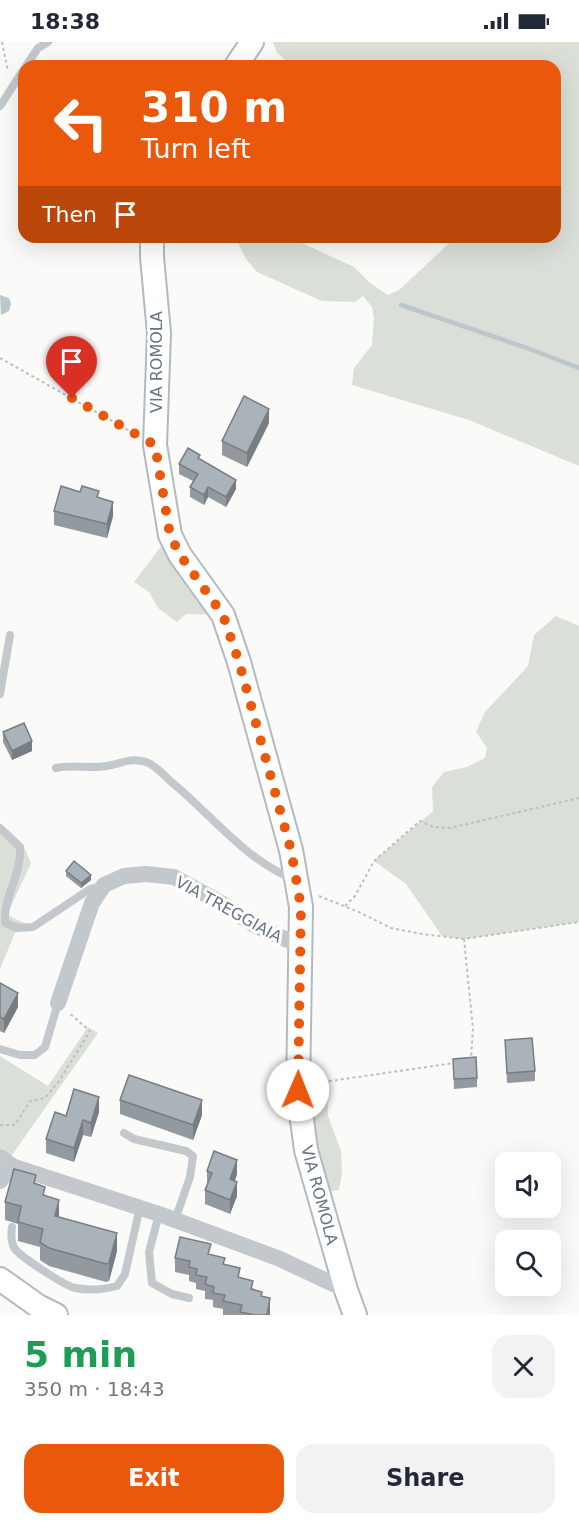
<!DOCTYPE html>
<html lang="en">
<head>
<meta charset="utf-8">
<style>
	body { margin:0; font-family:"DejaVu Sans",sans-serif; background:#f2f2f3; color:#1f2937; height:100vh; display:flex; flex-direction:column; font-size:22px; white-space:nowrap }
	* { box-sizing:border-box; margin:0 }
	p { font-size:20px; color:#747a83 }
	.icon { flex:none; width:33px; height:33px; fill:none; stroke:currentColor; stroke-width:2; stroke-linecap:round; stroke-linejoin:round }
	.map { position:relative; height:1273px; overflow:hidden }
	.drawer { display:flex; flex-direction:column; background:#fff; flex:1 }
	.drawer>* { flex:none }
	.guide { position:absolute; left:18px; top:18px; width:543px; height:183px; border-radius:18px; box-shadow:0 6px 24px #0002; background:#ea580c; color:#fff; overflow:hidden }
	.controls { position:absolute; left:495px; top:1110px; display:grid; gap:12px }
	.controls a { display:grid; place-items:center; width:66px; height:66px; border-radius:12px; background:#fff; box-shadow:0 6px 24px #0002; font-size:30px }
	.pin { position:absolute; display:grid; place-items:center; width:51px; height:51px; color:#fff; margin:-62px -26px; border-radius:50% 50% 50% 0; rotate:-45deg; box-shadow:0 0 6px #0007 }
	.pin .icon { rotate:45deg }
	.me { position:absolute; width:66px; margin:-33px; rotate:1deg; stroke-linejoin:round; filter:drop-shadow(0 0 4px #0008) }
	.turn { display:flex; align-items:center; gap:21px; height:126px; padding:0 24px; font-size:27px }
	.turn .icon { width:78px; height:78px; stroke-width:2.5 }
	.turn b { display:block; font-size:42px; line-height:51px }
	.then { display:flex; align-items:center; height:57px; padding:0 24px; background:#0003; gap:12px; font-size:22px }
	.round { display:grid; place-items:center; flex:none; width:63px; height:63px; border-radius:18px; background:#f2f2f3 }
	.overview { display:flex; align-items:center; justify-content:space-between; height:102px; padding:0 24px }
	h1 { font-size:36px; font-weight:600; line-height:45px; color:#1e9e55 }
	.button { display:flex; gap:12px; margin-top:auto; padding:12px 24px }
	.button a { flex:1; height:69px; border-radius:18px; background:#ea580c; color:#fff; font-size:24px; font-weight:600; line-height:69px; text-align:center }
	.button a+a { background:#f2f2f3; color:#1f2937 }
	.status { display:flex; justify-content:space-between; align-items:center; height:42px; padding:0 30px; background:#fff; direction:ltr }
	.status svg { height:16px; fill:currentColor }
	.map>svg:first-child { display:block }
</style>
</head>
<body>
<div class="status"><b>18:38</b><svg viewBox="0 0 49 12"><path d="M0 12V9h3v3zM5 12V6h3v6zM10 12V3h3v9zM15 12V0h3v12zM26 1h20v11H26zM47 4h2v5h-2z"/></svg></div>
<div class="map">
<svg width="579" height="1273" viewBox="0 0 579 1273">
	<rect width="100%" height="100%" fill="#fafaf8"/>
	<g fill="#dadfd7">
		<path d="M273,0h306v424l-110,-46 -117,-35 2,-17 18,-23 2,-27 -2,-11 -9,-11 -8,6 -33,-1 -65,-29 -11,-13 -9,-18 -4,-4h56l65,30 16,16 18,12 11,-5 57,-53h99v-171h-263l-15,-13z"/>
		<path d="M170,493l53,80 -37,-1 -9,8 -19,-14 -9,-16 -15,-10z"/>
		<path d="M556,574l23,10v296l-115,17 -22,-3 -36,-52 -32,-23 59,-50 -1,-24 12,-15 23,-5 18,-9 2,-10 -11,-16 9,-20 43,-46 6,-31z"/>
		<path d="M0,783l25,24 6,14 -24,52 26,12 -16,1 -17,41z"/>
		<path d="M88,985l10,6 -91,129 -7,-5v-101l48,30z"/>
		<path d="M327,1039l1,35 13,35 1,22 -3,17 -21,4 -20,-109z"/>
	</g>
	<path fill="#bbc7cb" d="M0,253l9,3 2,6 -2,7 -8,4z"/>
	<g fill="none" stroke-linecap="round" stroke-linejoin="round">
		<path stroke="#bbc7cb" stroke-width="4.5" d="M401,263l126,43 52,20"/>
		<g stroke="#b3babf" stroke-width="26">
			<g id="secondary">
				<path d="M236,24l16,-24"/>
				<path d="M152,195v20l7,76 -4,112 15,90 10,20 43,60 16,47 52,188 10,57 -3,183 8,60 40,140 9,25"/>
				<path d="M0,1237l38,27 18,9"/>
			</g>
		</g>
		<g stroke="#bbbfc2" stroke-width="2" stroke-dasharray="3 3" stroke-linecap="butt">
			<path d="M2,0l6,29"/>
			<path d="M0,316l137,77"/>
			<path d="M319,854l40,16 32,16 31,6 42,5 115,-17"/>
			<path d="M345,864l10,-10 19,-35 46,-40 13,6 17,1 129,-30"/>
			<path d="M464,897l9,90 -2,29"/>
			<path d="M317,1041l137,-20"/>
			<path d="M0,1083h15l15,-24 15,-3 14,-17 31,-50 -21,-18"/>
		</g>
		<g stroke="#c3c8cc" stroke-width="8">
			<path d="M26,24l12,-18 10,-6"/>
			<path d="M0,64l24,-37"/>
			<path d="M0,652l10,-59"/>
			<path d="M56,726c17,-4 33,1 50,-2 15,-2 24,-9 40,-4 10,3 20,16 29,23 38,32 71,75 118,94"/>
			<path d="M0,786l20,19c2,28 -17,49 -15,76l12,5 16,-1 57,-38 11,-3"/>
			<path d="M0,1007l20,6h15l10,-8 13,-44"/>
			<path d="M124,1091l10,6 52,12 7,5 -3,21 -15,43"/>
			<path d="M159,1172l-10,38 3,31 20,11 17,4"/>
			<path d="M12,1185c-1,7 -1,16 3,22 6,8 50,37 60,39 15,3 27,2 42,-2l8,-12 15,-67"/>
		</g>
		<g stroke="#c3c8cc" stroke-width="16">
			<path d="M58,961l34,-100 12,-18 20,-9 22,-2 28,3 47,26 35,23 45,20"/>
			<path d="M0,1115l12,9 147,48 121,45 66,31"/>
			<path d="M0,1139l12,-15"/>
		</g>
		<use href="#secondary" stroke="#fff" stroke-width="22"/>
	</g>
	<g fill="#929a9f">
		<path d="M269,381l-22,44 -25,-12v-14z"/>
		<path d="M200,417l36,30 -10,18 -18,-10 -4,8 -14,-8v-10l3,-6 -14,-7v-10z"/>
		<path d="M99,456l14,18 -6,22 -53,-13v-14z"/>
		<path d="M3,690l29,19 -20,9 -9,-18z"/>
		<path d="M66,829l25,9 -10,8 -15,-12z"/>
		<path d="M0,941l18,24 -14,26 -4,-2z"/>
		<path d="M505,998l30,31v10l-28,2z"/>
		<path d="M453,1017l24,19v9l-23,2z"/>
		<path d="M120,1058l82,15 -9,25 -73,-26z"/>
		<path d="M99,1070l-8,25 -8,-2 -9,27 -28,-9v-14l20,-23z"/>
		<path d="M207,1129l30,3 -2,7 2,15 -7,18 -25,-10v-14l2,-5z"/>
		<path d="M36,1142l23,33 58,34 -8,30 -3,1 -57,-16 -9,-6v-13l-22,-6v-17l-13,-4v-18z"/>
		<path d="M211,1212l14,11 37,31 8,16v3h-47v-6l-10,-2v-7l-8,-1v-8l-9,-2v-6l-7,-2v-6l-14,-3v-14z"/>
	</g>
	<g fill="#777d82">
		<path d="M269,367v14l-22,44v-14z"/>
		<path d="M236,438v9l-10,18v-10z"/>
		<path d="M208,445v10l-4,8v-10z"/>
		<path d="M113,460v14l-6,22v-14z"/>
		<path d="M32,699v10l-20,9v-9z"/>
		<path d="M91,833v5l-10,8v-5z"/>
		<path d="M18,951v14l-14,26v-14z"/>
		<path d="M99,1055v15l-8,25v-14z"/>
		<path d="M202,1058v15l-9,25v-15z"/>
		<path d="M83,1078v15l-9,27v-14z"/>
		<path d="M237,1118v14l-7,19v-14z"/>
		<path d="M237,1140v14l-7,18v-14z"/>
		<path d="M59,1158v18l-4,-2z"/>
		<path d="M117,1191v18l-8,30v-18z"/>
		<path d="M270,1256v17h-3z"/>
	</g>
	<g fill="#aab3b9" stroke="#777d82" stroke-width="1.5">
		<path d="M244,354l25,13 -22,44 -25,-12z"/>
		<path d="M188,406l12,7 -2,3 38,22 -10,17 -18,-10 -4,8 -14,-8 8,-13 -19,-10z"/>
		<path d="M61,444l19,6 2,-6 17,5 -2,6 16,5 -6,22 -53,-13z"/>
		<path d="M24,681l8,18 -20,10 -9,-19z"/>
		<path d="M74,819l17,14 -10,8 -15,-12z"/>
		<path d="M0,941l18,10 -14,26 -4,-2z"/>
		<path d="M532,996l3,33 -28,2 -2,-33z"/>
		<path d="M476,1015l1,21 -23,1 -1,-20z"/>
		<path d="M129,1033l73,25 -9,25 -73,-25z"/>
		<path d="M74,1047l25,8 -8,26 -8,-3 -9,28 -28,-9 9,-27 11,4z"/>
		<path d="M214,1109l23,9 -7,19 7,3 -7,18 -25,-10 7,-17 -5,-2z"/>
		<path d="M14,1127l22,6 -2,8 11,4 -2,8 16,5 -4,16 62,17 -8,30 -3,1 -57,-16 -9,-6 3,-13 -25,-7 3,-16 -16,-4z"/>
		<path d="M180,1195l31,7 -3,10 17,4 -2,6 17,4 -2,9 15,4 -2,8 11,3 -1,4 9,2 -3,17h-12l-15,-3 2,-7 -19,-4 2,-6 -12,-2 1,-6 -9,-3 2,-7 -11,-2 1,-6 -8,-2 1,-6 -15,-3z"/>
	</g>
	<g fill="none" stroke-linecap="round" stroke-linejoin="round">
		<path stroke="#ea580c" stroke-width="10" stroke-dasharray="0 18" d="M72,356l83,47 15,90 10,20 43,60 16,47 52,188 10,57 -3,183"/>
	</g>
	<g text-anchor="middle" stroke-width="6" stroke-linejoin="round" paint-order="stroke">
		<g font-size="16" fill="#657683" stroke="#fff">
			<text transform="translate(156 320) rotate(-90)" y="6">VIA ROMOLA</text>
			<text transform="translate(229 867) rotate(29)" y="6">VIA TREGGIAIA</text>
			<text transform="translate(320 1153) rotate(75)" y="6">VIA ROMOLA</text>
		</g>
	</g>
</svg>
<div class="controls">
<a><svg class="icon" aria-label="sound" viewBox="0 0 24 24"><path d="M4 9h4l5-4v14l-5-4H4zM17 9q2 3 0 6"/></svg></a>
<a><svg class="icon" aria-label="search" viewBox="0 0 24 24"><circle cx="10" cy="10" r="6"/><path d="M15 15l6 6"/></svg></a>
</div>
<div class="pin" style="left:72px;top:356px;background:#d93025"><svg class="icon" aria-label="arrive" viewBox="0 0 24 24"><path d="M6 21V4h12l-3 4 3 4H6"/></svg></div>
<svg class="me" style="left:298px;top:1048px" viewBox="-20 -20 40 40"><circle r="19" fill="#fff"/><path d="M0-13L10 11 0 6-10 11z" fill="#ea580c"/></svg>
<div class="guide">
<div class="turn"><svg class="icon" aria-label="left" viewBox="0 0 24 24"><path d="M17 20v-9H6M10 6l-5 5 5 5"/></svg><div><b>310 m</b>Turn left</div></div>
<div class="then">Then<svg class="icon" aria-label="arrive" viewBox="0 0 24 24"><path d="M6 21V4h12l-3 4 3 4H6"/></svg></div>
</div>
</div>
<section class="drawer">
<div class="overview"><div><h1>5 min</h1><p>350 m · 18:43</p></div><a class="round"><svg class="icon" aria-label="close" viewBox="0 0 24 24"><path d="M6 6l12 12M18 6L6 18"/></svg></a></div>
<div class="button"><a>Exit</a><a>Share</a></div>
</section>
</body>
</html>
